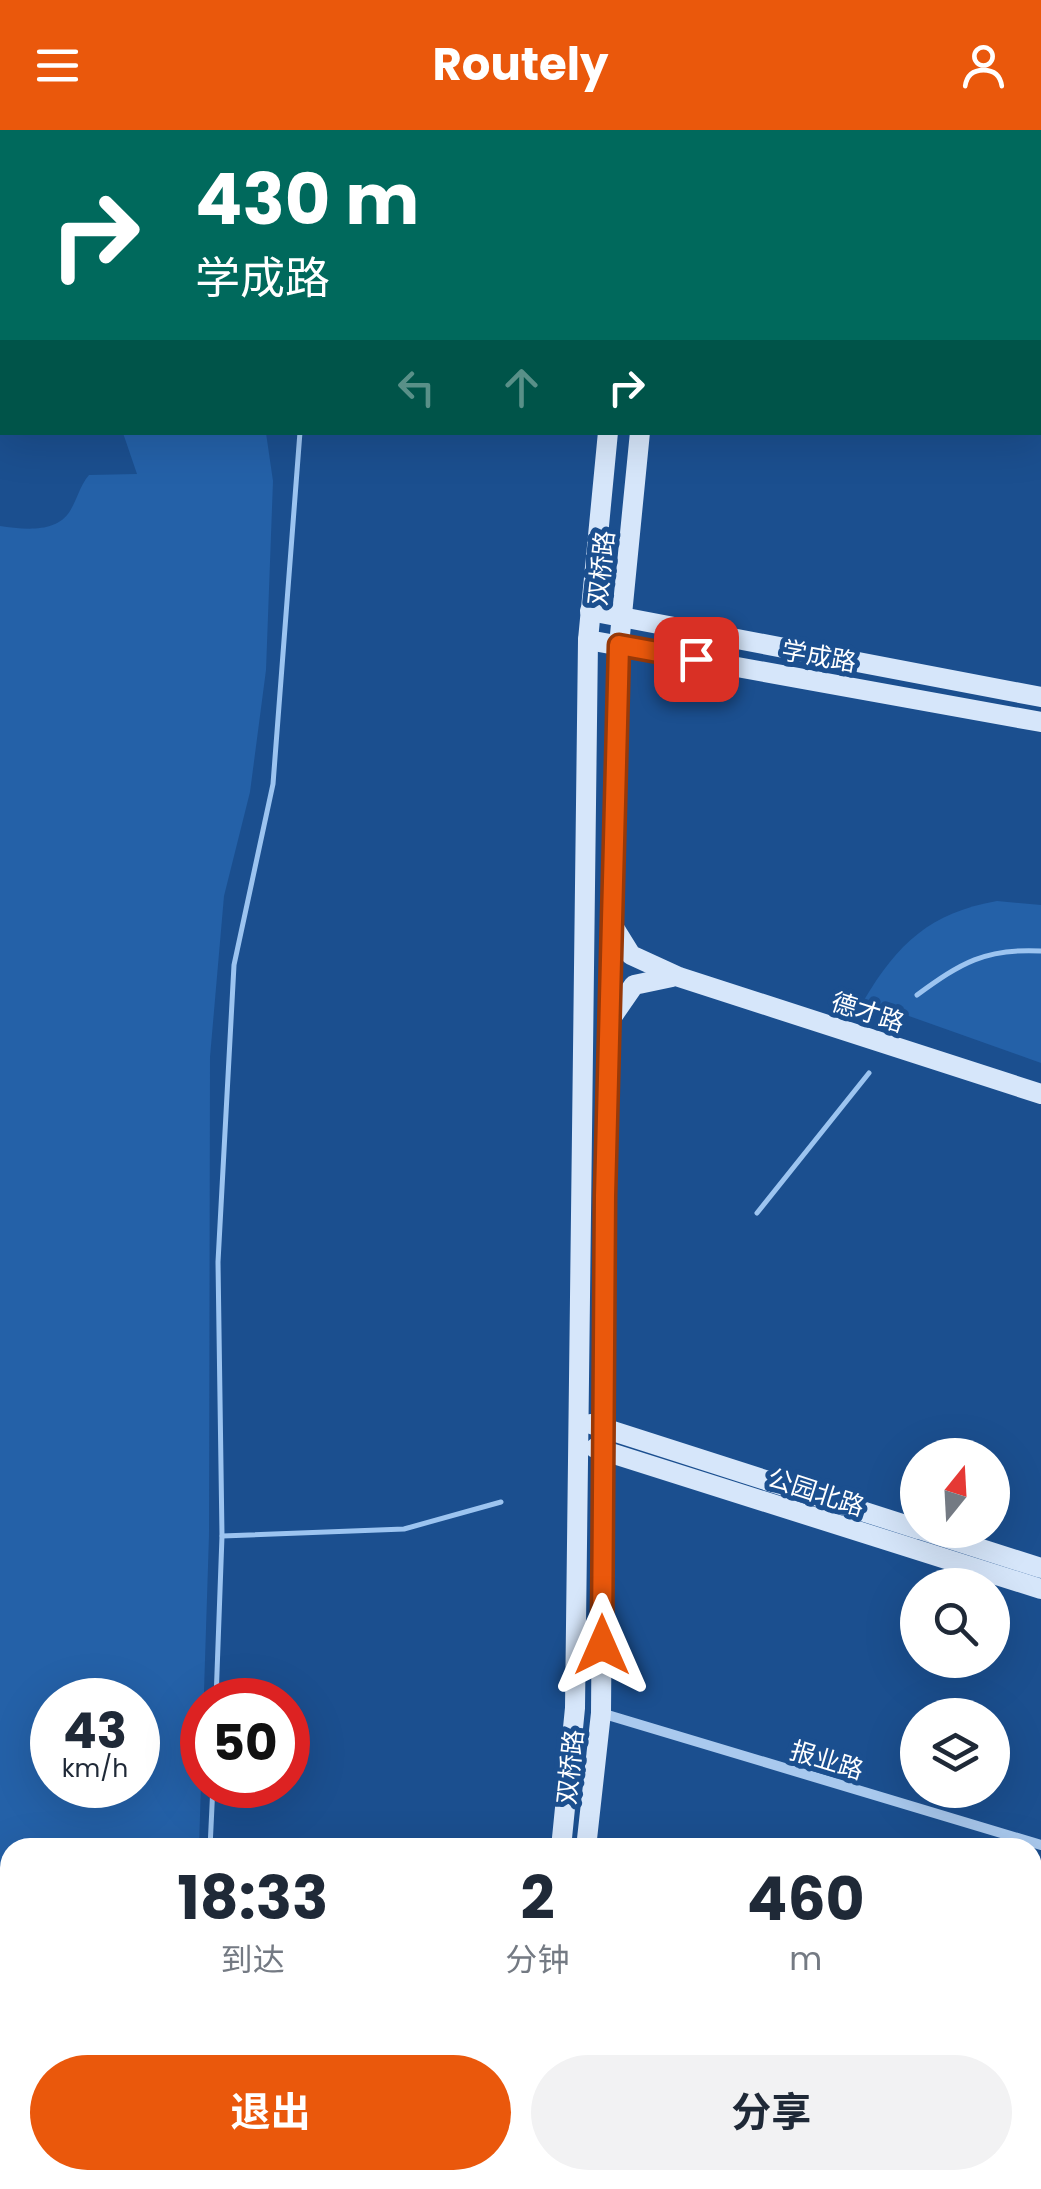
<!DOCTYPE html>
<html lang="zh">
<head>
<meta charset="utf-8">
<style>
	body { margin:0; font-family:Poppins,"Noto Sans SC",sans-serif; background:#f2f2f3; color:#1f2937; height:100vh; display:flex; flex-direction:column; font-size:38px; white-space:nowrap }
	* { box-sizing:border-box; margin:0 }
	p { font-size:32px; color:#747a83 }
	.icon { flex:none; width:55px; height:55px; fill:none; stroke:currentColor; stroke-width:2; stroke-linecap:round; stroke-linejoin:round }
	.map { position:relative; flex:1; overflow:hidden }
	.sheet { position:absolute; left:0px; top:1708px; width:1042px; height:352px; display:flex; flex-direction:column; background:#fff; border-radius:30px 30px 0 0; box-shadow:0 10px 40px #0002 }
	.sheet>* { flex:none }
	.guide { position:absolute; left:0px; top:0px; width:1042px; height:305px; box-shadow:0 10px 40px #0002; background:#00695c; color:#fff; overflow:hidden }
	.needle { width:65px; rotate:18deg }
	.fabs { position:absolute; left:900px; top:1308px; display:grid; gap:20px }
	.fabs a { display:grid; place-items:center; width:110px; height:110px; border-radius:50%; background:#fff; box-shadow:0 10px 40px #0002; font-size:50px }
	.speed { position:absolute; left:30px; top:1548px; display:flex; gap:20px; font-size:50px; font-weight:700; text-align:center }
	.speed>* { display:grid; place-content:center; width:130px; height:130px; border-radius:50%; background:#fff; box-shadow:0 10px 40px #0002; line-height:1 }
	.speed small { font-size:25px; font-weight:400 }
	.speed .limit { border:15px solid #d22; background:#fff; color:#111 }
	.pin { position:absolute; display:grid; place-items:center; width:85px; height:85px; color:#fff; margin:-42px; border-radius:20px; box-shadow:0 5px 15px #0006 }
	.me { position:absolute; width:110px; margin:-55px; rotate:0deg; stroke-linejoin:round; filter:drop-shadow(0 0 8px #0008) }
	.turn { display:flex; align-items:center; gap:35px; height:210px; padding:0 30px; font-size:45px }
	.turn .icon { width:130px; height:130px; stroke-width:2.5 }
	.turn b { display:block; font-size:70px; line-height:85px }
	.lanes { display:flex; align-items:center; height:95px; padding:0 30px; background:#0003; justify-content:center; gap:50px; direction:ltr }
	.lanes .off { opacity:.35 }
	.eta { display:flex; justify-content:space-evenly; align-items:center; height:170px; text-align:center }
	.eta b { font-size:60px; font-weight:700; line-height:70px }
	.action { display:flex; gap:20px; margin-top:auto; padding:20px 30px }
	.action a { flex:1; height:115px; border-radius:60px; background:#ea580c; color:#fff; font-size:40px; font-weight:700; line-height:115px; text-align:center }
	.action a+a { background:#f2f2f3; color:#1f2937 }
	header { display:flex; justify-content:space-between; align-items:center; height:130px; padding:0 30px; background:#ea580c; color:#fff; font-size:45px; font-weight:700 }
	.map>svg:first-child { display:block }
</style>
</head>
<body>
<header><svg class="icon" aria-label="menu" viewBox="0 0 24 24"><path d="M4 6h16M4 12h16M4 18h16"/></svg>Routely<svg class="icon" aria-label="person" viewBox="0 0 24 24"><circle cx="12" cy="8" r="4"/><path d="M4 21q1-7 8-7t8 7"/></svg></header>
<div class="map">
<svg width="1041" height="2059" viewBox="0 0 1041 2059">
	<rect width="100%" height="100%" fill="#1b4f8f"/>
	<g fill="#2461a8" fill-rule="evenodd">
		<path d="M0,0h226l-224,2 -2,293z"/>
		<path d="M123,303h143l7,48 -7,189 -16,122 -26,104 -14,161 -1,478 -10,312 -189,1v332h82l-1,9h-91v-1663c22,3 56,8 70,-15 8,-13 9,-24 19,-36l48,-1zM52,1570h86v85h-86z"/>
		<path d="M997,771l44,4v158l-177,-63c34,-57 66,-87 133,-99z"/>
		<path d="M556,2050h194l39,9h-235z"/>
	</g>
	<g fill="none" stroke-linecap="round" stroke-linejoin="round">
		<g stroke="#9cc4f0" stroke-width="5">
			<path d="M345,2v-2"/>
			<path d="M917,865c44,-32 68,-47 124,-44"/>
			<path d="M757,1083l112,-140"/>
			<path d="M222,1406l182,-7 97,-27"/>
			<path d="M216,1570l6,-164 -4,-274 16,-297 39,-181 27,-352"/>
			<path d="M210,1718l3,-63"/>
			<path d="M167,2059v-9"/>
		</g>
		<path stroke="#a9c9ee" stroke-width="10" d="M601,1583l440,132"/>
		<g stroke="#d6e6fa" stroke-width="20">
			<path d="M667,2v-2"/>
			<path d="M700,2v-2"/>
			<path d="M1040,112l1,1"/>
			<path d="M590,481l451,86"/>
			<path d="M588,510l453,82"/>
			<path d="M613,796l18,29 48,22 362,117"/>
			<path d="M614,884l20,-29 38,-8"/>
			<path d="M591,1294l327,105"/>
			<path d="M595,1318l446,141"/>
			<path d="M922,1400l119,38"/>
			<path d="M561,1718l14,-140 13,-1068 20,-208"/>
			<path d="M586,1718l15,-135 4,-517 14,-551 21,-213"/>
			<path d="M492,2059l2,-9"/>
			<path d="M521,2059l2,-9"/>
		</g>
		<g stroke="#f0f6ff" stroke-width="25">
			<path d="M0,1800l10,2"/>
			<path d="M0,1851l10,2"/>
			<path d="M854,2050l37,9"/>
			<path d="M997,2050l38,9"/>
		</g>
	</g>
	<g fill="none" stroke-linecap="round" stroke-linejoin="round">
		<g stroke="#983908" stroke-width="25">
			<path id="route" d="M602,1515l3,-449 14,-551 77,14"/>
		</g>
		<use href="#route" stroke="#ea580c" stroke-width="18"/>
	</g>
	<g text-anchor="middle" stroke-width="10" stroke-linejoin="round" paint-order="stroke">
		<g font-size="25" fill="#fff" stroke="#1b4f8f">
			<text transform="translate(601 438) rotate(-84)" y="9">双桥路</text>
			<text transform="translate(819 526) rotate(10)" y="9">学成路</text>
			<text transform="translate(868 882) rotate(18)" y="9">德才路</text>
			<text transform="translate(816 1362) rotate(18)" y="9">公园北路</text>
			<text transform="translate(827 1630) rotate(17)" y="9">报业路</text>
			<text transform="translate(570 1637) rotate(-84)" y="9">双桥路</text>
		</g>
	</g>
</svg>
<div class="fabs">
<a><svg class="needle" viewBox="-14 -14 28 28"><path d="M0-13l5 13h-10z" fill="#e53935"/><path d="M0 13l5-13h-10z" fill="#747a83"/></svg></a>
<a><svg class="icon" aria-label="search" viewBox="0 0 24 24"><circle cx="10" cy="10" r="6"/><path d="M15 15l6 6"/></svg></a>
<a><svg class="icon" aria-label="layers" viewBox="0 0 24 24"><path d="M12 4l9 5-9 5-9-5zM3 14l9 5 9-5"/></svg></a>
</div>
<div class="speed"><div>43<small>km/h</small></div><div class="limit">50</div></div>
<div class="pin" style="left:696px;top:529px;background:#d93025"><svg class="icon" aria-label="arrive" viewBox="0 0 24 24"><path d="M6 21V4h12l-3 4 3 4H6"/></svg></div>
<svg class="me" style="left:602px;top:1515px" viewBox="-20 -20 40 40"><path d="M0-17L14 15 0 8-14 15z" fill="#ea580c" stroke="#fff" stroke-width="4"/></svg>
<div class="guide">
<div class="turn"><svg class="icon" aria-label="right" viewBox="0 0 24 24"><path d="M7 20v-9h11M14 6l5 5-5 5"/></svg><div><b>430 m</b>学成路</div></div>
<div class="lanes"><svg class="icon off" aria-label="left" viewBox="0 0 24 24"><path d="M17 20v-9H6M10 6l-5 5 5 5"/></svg><svg class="icon off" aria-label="ahead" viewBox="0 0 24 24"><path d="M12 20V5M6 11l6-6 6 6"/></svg><svg class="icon" aria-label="right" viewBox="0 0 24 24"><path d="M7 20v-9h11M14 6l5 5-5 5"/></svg></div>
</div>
<section class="sheet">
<div class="eta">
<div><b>18:33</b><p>到达</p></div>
<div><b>2</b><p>分钟</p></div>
<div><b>460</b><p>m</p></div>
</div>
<div class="action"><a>退出</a><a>分享</a></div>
</section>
</div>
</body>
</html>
